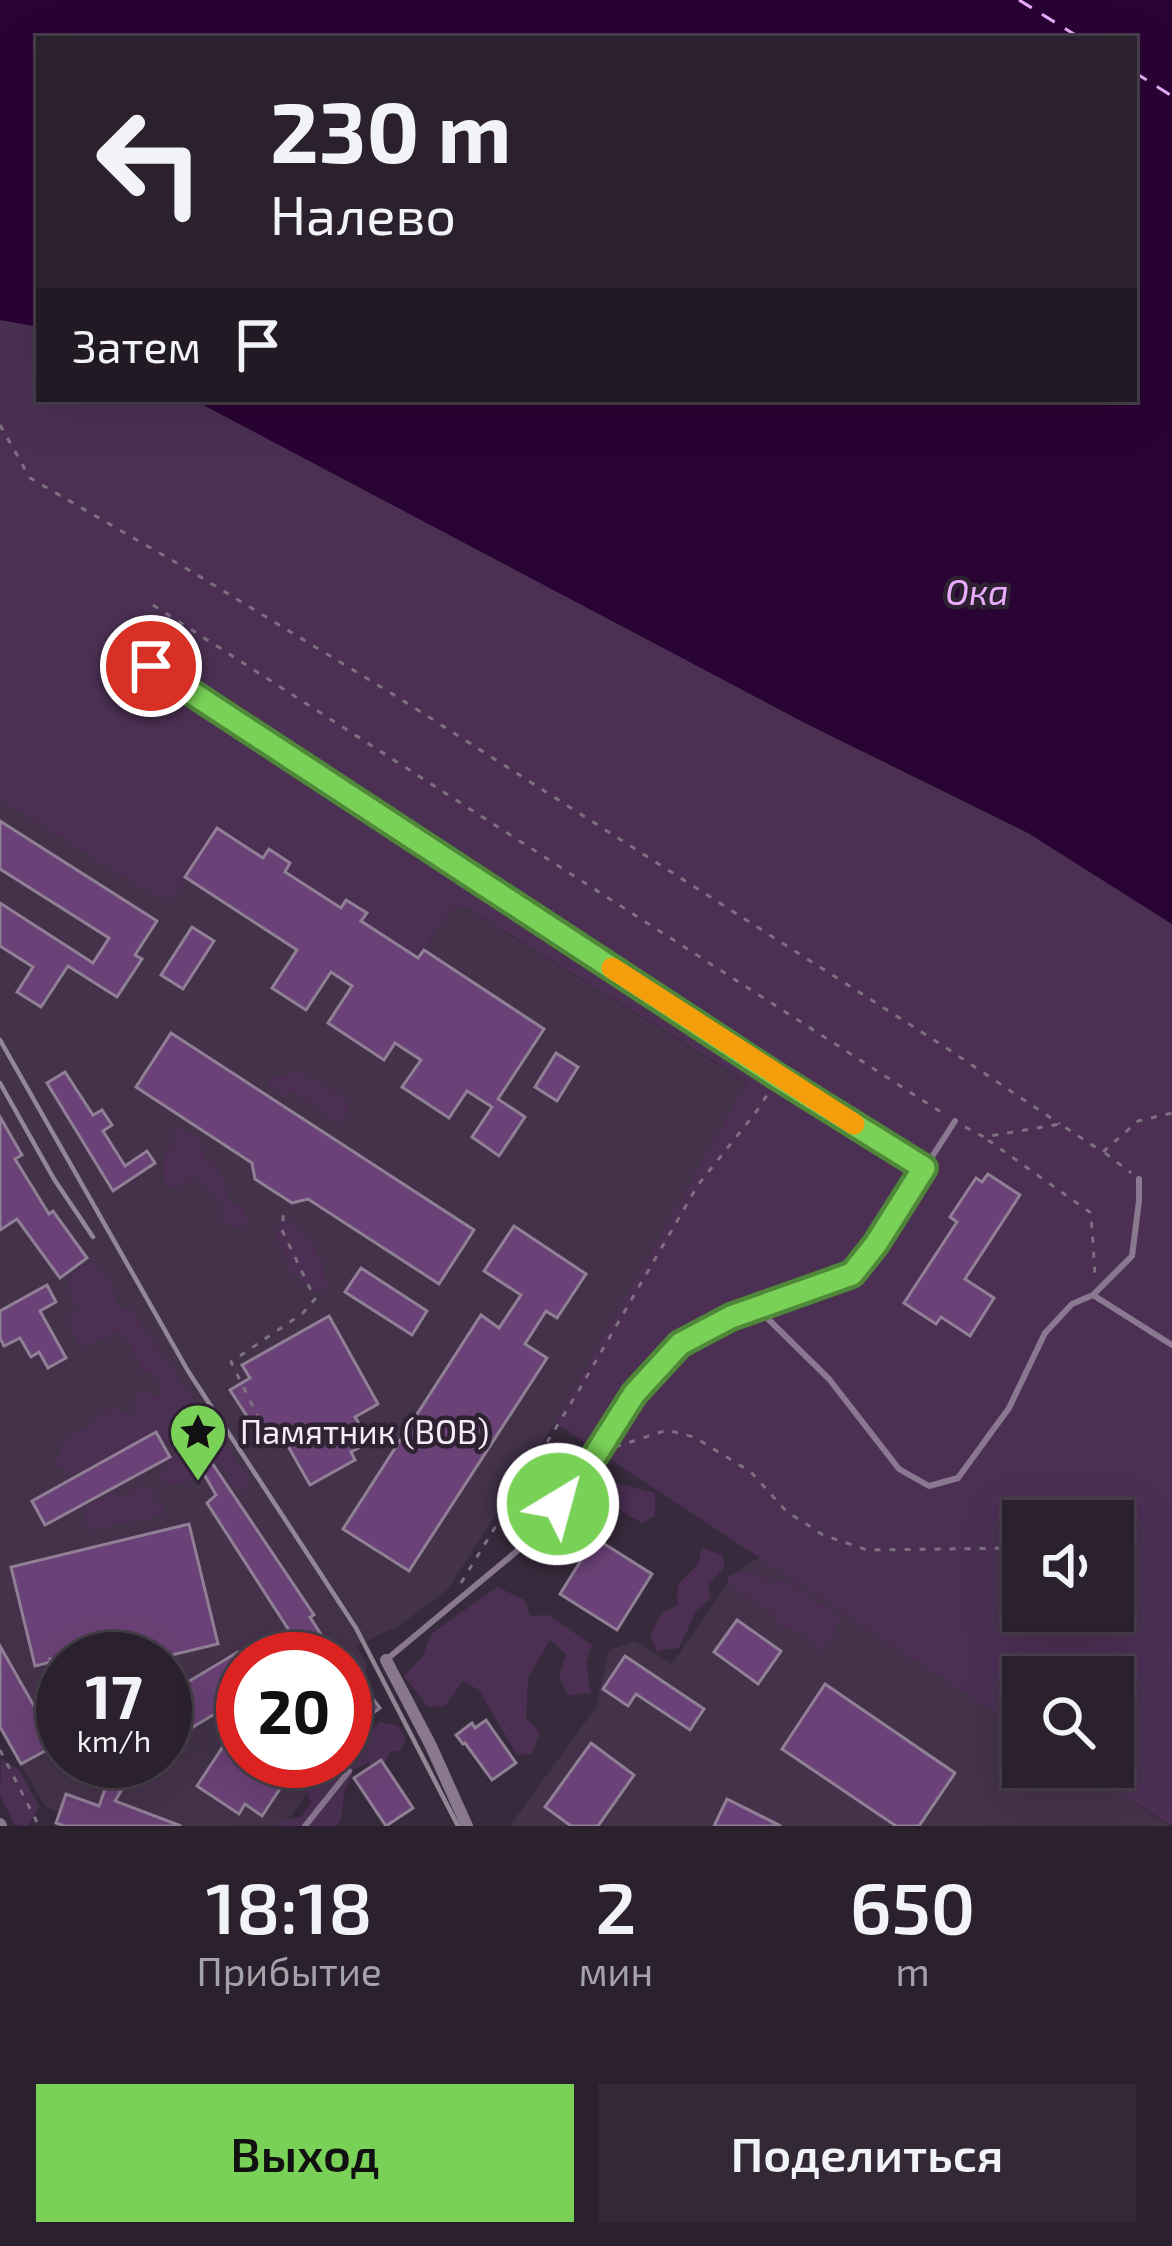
<!DOCTYPE html>
<html lang="ru">
<head>
<meta charset="utf-8">
<style>
	body { margin:0; font-family:"Exo 2",sans-serif; background:#322836; color:#f1f3f6; height:100vh; display:flex; flex-direction:column; font-size:45px; white-space:nowrap }
	* { box-sizing:border-box; margin:0 }
	p { font-size:39px; color:#a5a3aa }
	.icon { flex:none; width:66px; height:66px; fill:none; stroke:currentColor; stroke-width:2; stroke-linecap:round; stroke-linejoin:round }
	.map { position:relative; height:1826px; overflow:hidden }
	.sheet { display:flex; flex-direction:column; background:#2a202e; flex:1 }
	.sheet>* { flex:none }
	.banner { position:absolute; left:36px; top:36px; width:1101px; height:366px; border-radius:0px; box-shadow:0 12px 48px #0002,0 0 0 3px #463e4a; background:#2a202e; color:#f1f3f6; overflow:hidden }
	.controls { position:absolute; left:1002px; top:1500px; display:grid; gap:24px }
	.controls a { display:grid; place-items:center; width:132px; height:132px; border-radius:0px; background:#2a202e; box-shadow:0 12px 48px #0002,0 0 0 3px #463e4a; font-size:60px }
	.speed { position:absolute; left:36px; top:1632px; display:flex; gap:24px; font-size:60px; font-weight:700; text-align:center }
	.speed>* { display:grid; place-content:center; width:156px; height:156px; border-radius:50%; background:#2a202e; box-shadow:0 12px 48px #0002,0 0 0 3px #463e4a; line-height:1 }
	.speed small { font-size:30px; font-weight:400 }
	.speed .limit { border:18px solid #d22; background:#fff; color:#111 }
	.pin { position:absolute; display:grid; place-items:center; width:102px; height:102px; color:#fff; margin:-51px; border:6px solid #fff; border-radius:50%; box-shadow:0 3px 12px #0007 }
	.me { position:absolute; width:132px; margin:-66px; rotate:37deg; stroke-linejoin:round; filter:drop-shadow(0 0 9px #0008) }
	.turn { display:flex; align-items:center; gap:42px; height:252px; padding:0 36px; font-size:54px }
	.turn .icon { width:156px; height:156px; stroke-width:2.5 }
	.turn b { display:block; font-size:84px; line-height:102px }
	.then { display:flex; align-items:center; height:114px; padding:0 36px; background:#0003; gap:24px; font-size:45px }
	.eta { display:flex; justify-content:space-evenly; align-items:center; height:204px; text-align:center }
	.eta b { font-size:72px; font-weight:600; line-height:84px }
	.cta { display:flex; gap:24px; margin-top:auto; padding:24px 36px }
	.cta a { flex:1; height:138px; border-radius:0px; background:#79d157; color:#111; font-size:48px; font-weight:600; line-height:138px; text-align:center }
	.cta a+a { background:#322836; color:#f1f3f6 }
	.map>svg:first-child { display:block }
</style>
</head>
<body>
<div class="map">
<svg width="1172" height="1826" viewBox="0 0 1172 1826">
	<rect width="100%" height="100%" fill="#382a3d"/>
	<g fill="#44324a" fill-rule="evenodd">
		<path d="M0,795l170,106 47,-73 46,30 6,-9 21,14 -5,8 56,36 5,-7 21,13 52,45 33,-52 15,2 280,175 -192,340 -107,166 -51,38 -41,19 11,18 -4,22 17,22 -35,26v-75h-102v102h90l-8,6 -41,59h-220l-8,-3 3,-11 -14,-6 -45,-79zM63,1659h102v102h-102z"/>
		<path d="M760,1557l263,174v36h55l92,59h-660l86,-119 13,-57 26,-9 37,23 63,-91z"/>
	</g>
	<g fill="#4b3053" fill-rule="evenodd">
		<path d="M0,320l39,7v72h153l613,324 223,110 144,91v902l-94,-59h35v-90h-90v54l-468,-308 192,-341 -279,-174 -16,-1 -34,51 -57,-37 5,-9 -19,-12 -6,8 -56,-36 5,-10 -20,-13 -7,9 -45,-30 -48,74 -41,-22 -129,-81zM1023,1521h90v90h-90z"/>
		<path d="M299,1072l50,28 1,15 -13,7 -42,-30 -16,3 -13,-11 9,-8z"/>
		<path d="M180,1127l19,13 6,18 11,7 13,34 16,11 2,16 -11,3 -14,-12 2,-14 -10,-5 -16,-24 -22,16 -12,-7 -1,-26 13,-14 -3,-11z"/>
		<path d="M286,1220l28,22 15,45 -14,6 -24,-23 -18,-39z"/>
		<path d="M96,1263l18,27 3,19h13l63,90 1,18 16,3 39,61 -4,9h-7l-28,-39 -10,5 -3,23 -29,7 -8,-13 15,-20 -12,-16 -91,38 -16,-9 6,-22 50,-36 21,8 4,-24 23,4 2,-17 -19,-8 -21,-40 -37,15 -8,-3 -7,-24 12,-12 -9,-7 -5,-22 14,-13z"/>
		<path d="M604,1480l51,13v23l-13,7 -48,-28z"/>
		<path d="M140,1485l15,9 -1,8 11,4 -2,9 -71,14 -9,-5 3,-18 25,-13 12,5z"/>
		<path d="M702,1547l21,9 1,12 -16,17 3,13 -15,13 -17,37 -23,3 -6,-17 12,-21 15,-8 1,-21 20,-20z"/>
		<path d="M751,1571l21,12 14,-3 54,37 -9,25 -13,9 -10,-15 -24,-9 -18,-20 -36,-19 -3,-12z"/>
		<path d="M497,1587l28,13 5,16 18,-1 44,30 -6,17 5,31 -23,2 -9,-18 7,-23 -16,-14 -22,38 -2,40 14,15 -8,21 -15,1 -38,-65 -16,-9 -18,25 -17,1 -24,-31 18,-19 10,-24z"/>
		<path d="M380,1722l17,3 9,14 -6,12 -10,1 -9,18 -14,-7 -14,8c-2,9 -7,16 -9,23 -3,16 2,17 -8,32h-59l5,-6 19,-3 10,-15 -6,-13 11,-17 21,1 16,-12 2,-15z"/>
		<path d="M1,1759l18,11 20,36 -11,20 -13,-1 -15,-30z"/>
	</g>
	<path fill="#2a0335" d="M0,0h1172v924l-144,-91 -223,-110 -613,-324h942v-360h-1095v288l-39,-7z"/>
	<g fill="none" stroke-linecap="round" stroke-linejoin="round">
		<g stroke="#e9adfc" stroke-width="3" stroke-dasharray="15 12" stroke-linecap="butt">
			<path d="M1019,0l63,39"/>
			<path d="M1134,72l38,24"/>
		</g>
	</g>
	<g fill="#6b4277" stroke="#908096" stroke-width="3">
		<path d="M0,821l157,100 -22,34 7,4 -25,38 -49,-31 -27,41 -24,-15 16,-25 -33,-21v-43l93,60 16,-25 -109,-69z"/>
		<path d="M217,828l46,30 6,-9 21,14 -5,9 56,36 5,-8 21,13 -6,8 57,37 6,-8 120,79 -46,70 27,18 -26,39 -27,-19 20,-30 -25,-16 -18,27 -47,-31 19,-27 -26,-17 -11,17 -56,-37 24,-37 -21,-14 -25,38 -34,-22 25,-38 -112,-73z"/>
		<path d="M192,927l22,14 -31,48 -22,-14z"/>
		<path d="M171,1033l303,197 -35,54 -131,-85 -16,4 -37,-24 -3,-16 -116,-76z"/>
		<path d="M556,1053l22,14 -21,34 -22,-14z"/>
		<path d="M65,1072l28,43 9,-5 10,15 -9,6 22,35 22,-15 8,12 -42,28 -66,-108z"/>
		<path d="M0,1117l22,38 -7,4 34,55 4,-3 34,47 -27,20 -43,-59 -17,11z"/>
		<path d="M988,1174l32,21 -55,84 29,19 -24,38 -29,-19 -5,7 -32,-21 53,-81 -7,-5 26,-39 6,4z"/>
		<path d="M514,1226l72,48 -29,44 -11,-7 -21,33 22,14 -138,213 -66,-42 138,-214 18,13 22,-33 -37,-24z"/>
		<path d="M361,1268l66,43 -15,24 -67,-43z"/>
		<path d="M47,1285l9,17 -16,9 26,47 -18,10 -9,-16 -8,5 -11,-19 -16,8 -4,-8v-27z"/>
		<path d="M329,1316l49,88 -23,13 15,25 -19,10 4,8 -45,25 -34,-60 -13,7 -9,-5 -24,-37 20,-12 -8,-13z"/>
		<path d="M156,1432l14,25 -125,68 -13,-24z"/>
		<path d="M208,1457l106,158 -4,2 12,19 -21,13 -94,-146 9,-8 -18,-31z"/>
		<path d="M189,1524l29,120 -63,15h-49l-2,-5 -22,5h-32l1,3 -16,4 -24,-99z"/>
		<path d="M595,1538l57,36 -35,56 -57,-36z"/>
		<path d="M737,1620l44,31 -23,33 -44,-32z"/>
		<path d="M0,1646l56,99 -35,19 -21,-37z"/>
		<path d="M238,1652l5,8v37l-60,36 -13,-19 1,-22z"/>
		<path d="M625,1656l79,53 -14,21 -54,-36 -8,12 -25,-17z"/>
		<path d="M345,1663l35,45 -35,26z"/>
		<path d="M825,1684l130,89 -36,53h-23l-114,-77z"/>
		<path d="M243,1716v45h38l12,8 -31,47 -17,-12 -6,10 -42,-28z"/>
		<path d="M486,1720l30,43 -24,17 -27,-37 -2,1 -7,-9 16,-12 3,5z"/>
		<path d="M591,1743l43,32 -36,51h-27l-26,-19z"/>
		<path d="M381,1760l32,48 -27,18 -32,-48z"/>
		<path d="M69,1761h60l-9,16 7,4 -12,20 66,25h-117l-8,-3 10,-29 33,12 8,-22z"/>
		<path d="M727,1799l54,27h-67z"/>
	</g>
	<g fill="none" stroke-linecap="round" stroke-linejoin="round">
		<g stroke="#7c7081" stroke-width="3" stroke-dasharray="6 9" stroke-linecap="butt">
			<path d="M0,425l30,53 164,95 205,125 546,349 115,77"/>
			<path d="M153,605l794,511"/>
			<path d="M965,1127l19,10 76,-13 43,28 35,-31 34,-8"/>
			<path d="M988,1140l103,73 4,62"/>
			<path d="M1105,1153l26,20"/>
			<path d="M266,1433l-35,-71 72,-49 12,-14 -33,-69 2,-21"/>
			<path d="M615,1447l52,-17 27,7 57,35 35,39 37,24 44,15 156,-2"/>
			<path d="M461,1583l118,-193 119,-205 58,-73 18,-28"/>
			<path d="M0,1750l39,76"/>
		</g>
		<g stroke="#8a7790" stroke-width="6">
			<path d="M111,640l667,437 146,91"/>
			<path d="M1093,1295l39,-39 7,-55v-22"/>
			<path d="M757,1308l72,71 70,90 30,17 29,-8 51,-70 36,-75 27,-29 21,-9 79,50"/>
			<path d="M386,1660l131,-109 79,-97 38,-60 46,-50 51,-27 121,-43 24,-30 79,-123"/>
			<path d="M305,1826l44,-55"/>
		</g>
		<g stroke="#8a7790" stroke-width="12">
			<path d="M386,1660l45,86 36,80"/>
			<path d="M0,1824l1,2"/>
		</g>
		<g stroke="#928796" stroke-width="4.5">
			<path d="M0,1040l188,331 168,257 102,198"/>
			<path d="M0,1083l54,96 39,58"/>
		</g>
	</g>
	<g fill="none" stroke-linecap="round" stroke-linejoin="round">
		<g stroke="#4f8839" stroke-width="30">
			<path id="route" d="M151,666l627,411 146,91 -48,76 -24,30 -121,43 -51,27 -46,50 -38,60 -38,50"/>
		</g>
		<use href="#route" stroke="#79d157" stroke-width="21"/>
		<path stroke="#f59e0b" stroke-width="21" d="M612,968l242,156"/>
	</g>
	<defs>
		<g id="sight-pin" transform="scale(3)"><path d="M0 17L-7.5 6A9.5 9.5 0 1 1 7.5 6Z" fill="#79d157" stroke="#2e2132"/><path d="M0-6L1.8-2.2L6-1.7L2.9 1.2L3.7 5.4L0 3.3L-3.7 5.4L-2.9 1.2L-6-1.7L-1.8-2.2Z" fill="#111"/></g>
	</defs>
	<g fill-rule="evenodd">
		<use href="#sight-pin" x="198" y="1432"/>
	</g>
	<g text-anchor="middle" stroke-width="9" stroke-linejoin="round" paint-order="stroke">
		<g font-size="33" fill="#f5ecf8" stroke="#2e2132" text-anchor="start">
			<text x="240" y="1444">Памятник (ВОВ)</text>
		</g>
		<g font-size="36" font-style="italic" fill="#e9adfc" stroke="#2e2132">
			<text x="977" y="605">Ока</text>
		</g>
	</g>
</svg>
<div class="controls">
<a><svg class="icon" aria-label="sound" viewBox="0 0 24 24"><path d="M4 9h4l5-4v14l-5-4H4zM17 9q2 3 0 6"/></svg></a>
<a><svg class="icon" aria-label="search" viewBox="0 0 24 24"><circle cx="10" cy="10" r="6"/><path d="M15 15l6 6"/></svg></a>
</div>
<div class="speed"><div>17<small>km/h</small></div><div class="limit">20</div></div>
<div class="pin" style="left:151px;top:666px;background:#d93025"><svg class="icon" aria-label="arrive" viewBox="0 0 24 24"><path d="M6 21V4h12l-3 4 3 4H6"/></svg></div>
<svg class="me" style="left:558px;top:1504px" viewBox="-20 -20 40 40"><circle r="17" fill="#79d157" stroke="#fff" stroke-width="3"/><path d="M0-11L8 9 0 5-8 9z" fill="#fff"/></svg>
<div class="banner">
<div class="turn"><svg class="icon" aria-label="left" viewBox="0 0 24 24"><path d="M17 20v-9H6M10 6l-5 5 5 5"/></svg><div><b>230 m</b>Налево</div></div>
<div class="then">Затем<svg class="icon" aria-label="arrive" viewBox="0 0 24 24"><path d="M6 21V4h12l-3 4 3 4H6"/></svg></div>
</div>
</div>
<section class="sheet">
<div class="eta">
<div><b>18:18</b><p>Прибытие</p></div>
<div><b>2</b><p>мин</p></div>
<div><b>650</b><p>m</p></div>
</div>
<div class="cta"><a>Выход</a><a>Поделиться</a></div>
</section>
</body>
</html>
